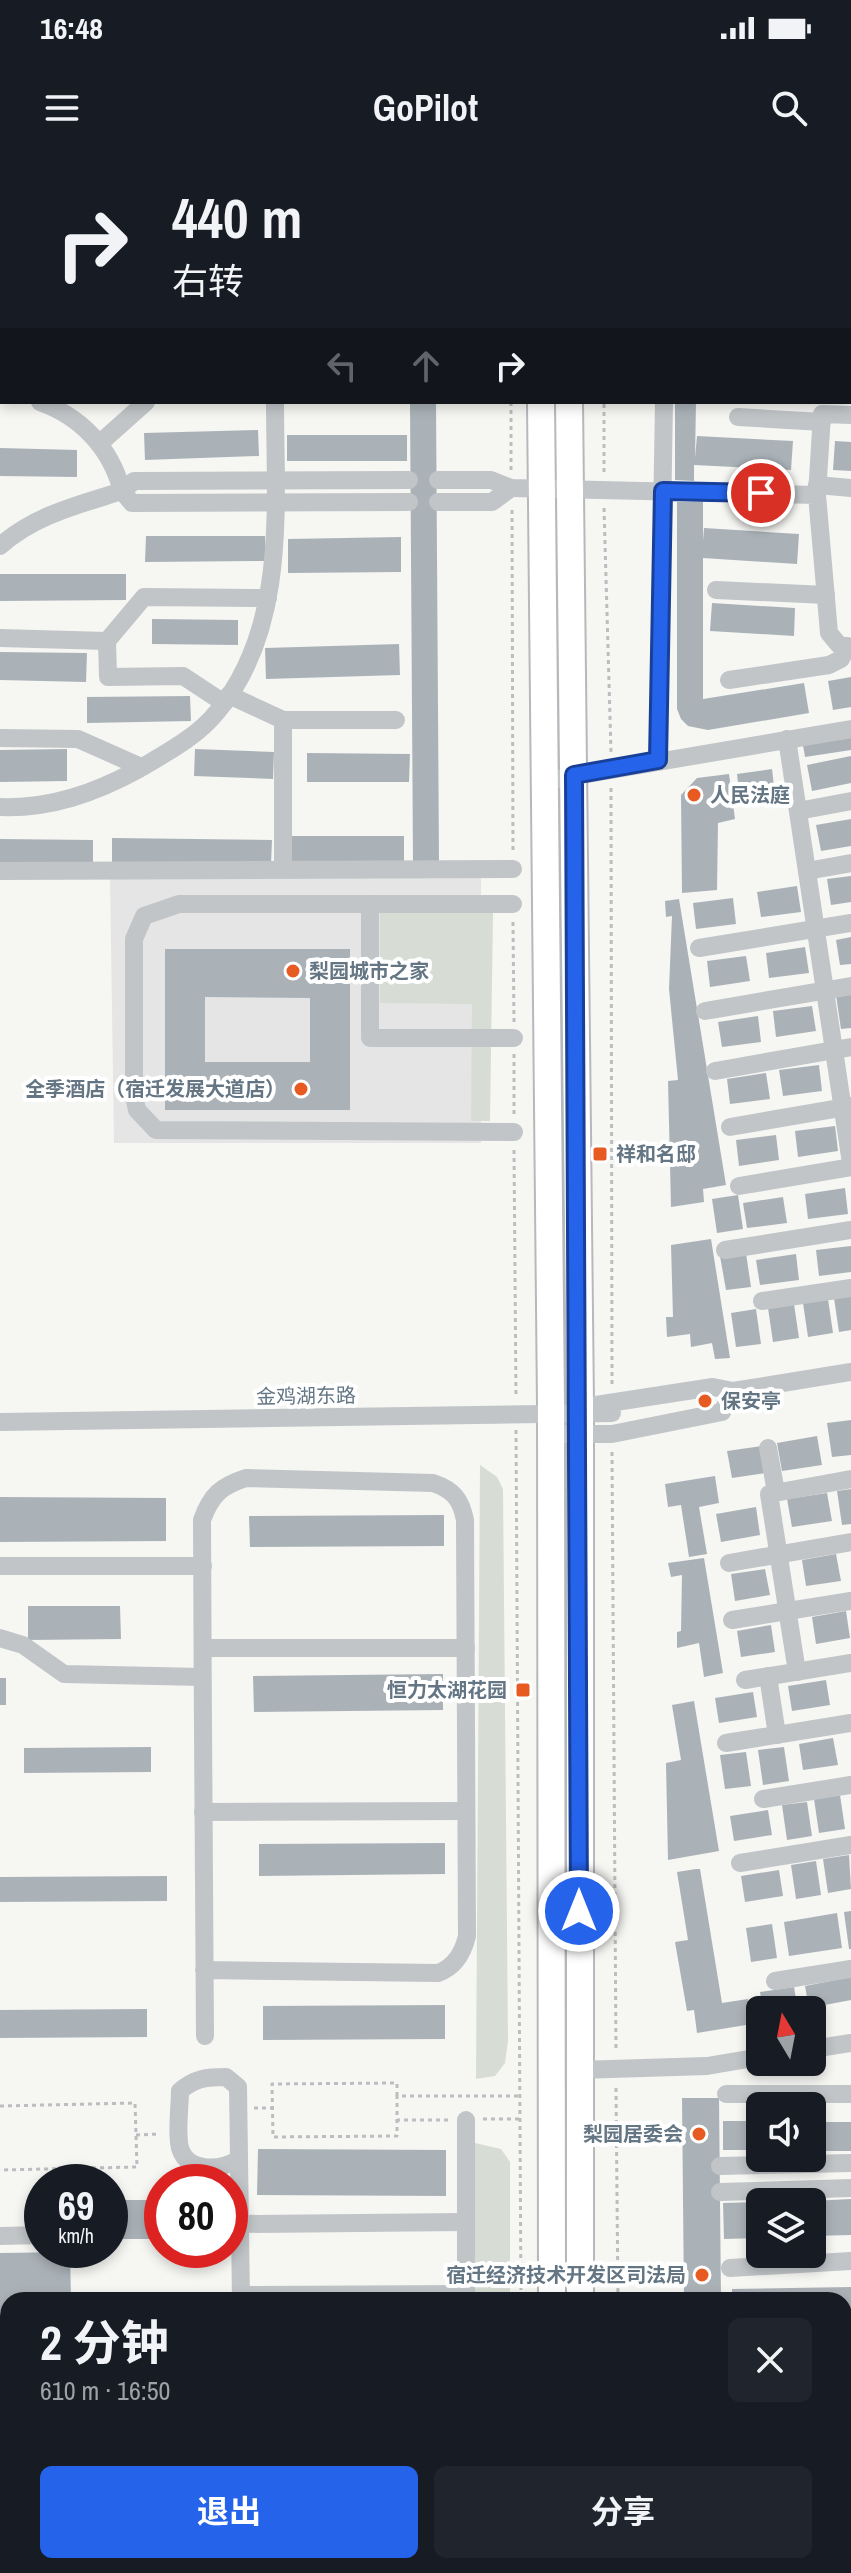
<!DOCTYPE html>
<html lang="zh">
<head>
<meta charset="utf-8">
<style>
	body { margin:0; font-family:"Archivo Narrow","Noto Sans SC",sans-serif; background:#20242c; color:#f1f3f6; height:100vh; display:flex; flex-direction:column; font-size:30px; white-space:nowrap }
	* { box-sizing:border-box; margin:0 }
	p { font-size:26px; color:#9ea1a6 }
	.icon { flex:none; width:44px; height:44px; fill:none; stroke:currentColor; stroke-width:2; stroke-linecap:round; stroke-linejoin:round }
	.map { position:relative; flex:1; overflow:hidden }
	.side { position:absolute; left:0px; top:2132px; width:852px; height:282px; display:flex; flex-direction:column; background:#171b24; border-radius:24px 24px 0 0; box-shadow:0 4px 12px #0003 }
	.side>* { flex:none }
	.banner { position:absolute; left:0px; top:0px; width:852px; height:244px; box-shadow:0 4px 12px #0003; background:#171b24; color:#f1f3f6; overflow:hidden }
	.needle { width:52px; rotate:350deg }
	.tools { position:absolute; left:746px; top:1836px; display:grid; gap:16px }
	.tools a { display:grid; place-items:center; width:80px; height:80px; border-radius:12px; background:#171b24; box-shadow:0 4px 12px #0003; font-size:40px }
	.speed { position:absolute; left:24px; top:2004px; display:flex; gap:16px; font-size:40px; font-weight:700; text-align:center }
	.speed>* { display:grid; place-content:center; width:104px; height:104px; border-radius:50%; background:#171b24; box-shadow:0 4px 12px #0003; line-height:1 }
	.speed small { font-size:20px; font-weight:400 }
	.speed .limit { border:12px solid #d22; background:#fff; color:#111 }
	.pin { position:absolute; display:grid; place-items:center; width:68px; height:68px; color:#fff; margin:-34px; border:4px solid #fff; border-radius:50%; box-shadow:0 2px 8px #0007 }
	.me { position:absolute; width:88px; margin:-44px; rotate:0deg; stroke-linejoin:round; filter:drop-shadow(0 0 6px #0008) }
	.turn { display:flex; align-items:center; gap:28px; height:168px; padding:0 40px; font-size:36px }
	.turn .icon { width:104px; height:104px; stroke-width:2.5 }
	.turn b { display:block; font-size:56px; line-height:68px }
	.lanes { display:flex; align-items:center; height:76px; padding:0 40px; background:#0003; justify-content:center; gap:40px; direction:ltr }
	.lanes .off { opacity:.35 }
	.round { display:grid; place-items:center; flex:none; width:84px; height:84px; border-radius:12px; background:#20242c }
	.head { display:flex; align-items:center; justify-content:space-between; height:136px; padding:0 40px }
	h1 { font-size:48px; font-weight:700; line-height:60px }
	.action { display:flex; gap:16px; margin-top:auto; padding:16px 40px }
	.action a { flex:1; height:92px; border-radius:12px; background:#2563eb; color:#fff; font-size:32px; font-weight:700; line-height:92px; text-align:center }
	.action a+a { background:#20242c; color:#f1f3f6 }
	.status { display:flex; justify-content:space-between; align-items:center; height:56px; padding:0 40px; background:#171b24; direction:ltr }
	.status svg { height:22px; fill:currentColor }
	header { display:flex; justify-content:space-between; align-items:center; height:104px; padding:0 40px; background:#171b24; font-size:36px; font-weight:700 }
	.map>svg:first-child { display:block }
</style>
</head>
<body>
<div class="status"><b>16:48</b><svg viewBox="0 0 49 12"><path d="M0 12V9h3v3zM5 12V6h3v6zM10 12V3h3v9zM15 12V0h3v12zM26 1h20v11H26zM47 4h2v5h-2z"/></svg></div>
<header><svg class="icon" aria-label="menu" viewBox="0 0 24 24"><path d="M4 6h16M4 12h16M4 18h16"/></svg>GoPilot<svg class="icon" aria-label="search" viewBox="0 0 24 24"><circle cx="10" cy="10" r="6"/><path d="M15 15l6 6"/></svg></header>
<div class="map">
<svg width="851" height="2413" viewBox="0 0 851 2413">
	<rect width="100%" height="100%" fill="#f6f6f3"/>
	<path fill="#e4e5e4" d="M481,710v273h-367l-4,-269z"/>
	<g fill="#d7ddd4">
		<path d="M0,0h482l-480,2 -2,11z"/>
		<path d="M647,0h204v58l-1,-56z"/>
		<path d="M380,752l113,1 -3,208h-19l1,-117 -92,-1z"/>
		<path d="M480,1305l17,12 6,12 5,552 -3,22 -10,13 -19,3z"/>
		<path d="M475,1983l26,6 9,13v138h-36z"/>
		<rect x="472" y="2406" width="38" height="7"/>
	</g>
	<g fill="#aab2b8" fill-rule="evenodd">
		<path d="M410,242h26l3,460 -26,1z"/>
		<path d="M675,242h21l-1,56 2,-22 96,5 -2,29 -97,-5v16l-19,-1z"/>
		<path d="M258,270l1,26 -114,4 -1,-27z"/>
		<rect x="287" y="275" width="120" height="26"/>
		<path d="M835,281l16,1v29l-18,-1z"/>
		<path d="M0,288l77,2v27l-77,-1z"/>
		<path d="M677,342h26v39l1,-13 95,6 -2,30 -94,-6v141l101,-16 5,30 -101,17 -20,-4 -7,-7 -4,-10z"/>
		<path d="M146,376h119v25l-120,1z"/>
		<path d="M401,377v35l-113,1v-34z"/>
		<path d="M0,414h126v26l-126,1z"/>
		<path d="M712,443l83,5 -1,28 -84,-5z"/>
		<path d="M152,459l86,1v25l-86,-1z"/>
		<path d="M399,484l1,31 -134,4 -1,-31z"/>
		<path d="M0,492l87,1 -1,29 -86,-2z"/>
		<path d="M851,517v30l-18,3 -5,-29z"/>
		<path d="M190,536l1,25 -104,2v-26z"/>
		<path d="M851,577v13l-46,7 -2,-12z"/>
		<path d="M67,589v32l-67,1v-32z"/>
		<path d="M195,589l79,3 -1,27 -79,-3z"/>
		<path d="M307,593l103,1 -1,28h-102z"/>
		<path d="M851,596v27l-39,8 -5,-26z"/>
		<path d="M772,609l3,26 -35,5 -3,-26z"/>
		<path d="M729,614l6,45 -17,4 -1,67 -35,3 -1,-98 16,-17z"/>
		<path d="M851,659v27l-30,5 -5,-26z"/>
		<rect x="292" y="676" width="112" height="27"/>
		<path d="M112,678l160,2 -1,24 -159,-2z"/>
		<path d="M0,679l93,1v25l-93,-1z"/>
		<path d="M851,716v26l-20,3 -4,-26z"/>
		<path d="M797,726l4,26 -40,5 -4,-25z"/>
		<path d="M733,738l3,26 -40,5 -3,-26z"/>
		<path d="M679,739l47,286 -23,4 1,13 -33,5 -3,-126 10,-1 -9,-91 3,-73 -6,1 -1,-16z"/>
		<path d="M851,777v27l-11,1 -4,-25z"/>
		<path d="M805,787l4,26 -40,5 -3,-25z"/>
		<path d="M165,789h185v161h-185zM205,837l105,1v64h-105z"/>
		<path d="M746,796l4,25 -40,6 -3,-26z"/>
		<path d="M851,833v35l-10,1 -5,-34z"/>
		<path d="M812,846l4,25 -40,6 -3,-26z"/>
		<path d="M758,856l3,26 -39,5 -4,-25z"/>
		<path d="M819,905l3,26 -39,5 -4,-26z"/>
		<path d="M766,913l4,26 -40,5 -3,-25z"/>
		<path d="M835,966l3,25 -40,6 -3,-26z"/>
		<path d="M776,975l3,25 -40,6 -3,-26z"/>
		<path d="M845,1028l3,26 -40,5 -3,-25z"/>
		<path d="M738,1035l5,34 -26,4 -5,-34z"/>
		<path d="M783,1037l4,26 -40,5 -4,-25z"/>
		<path d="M711,1079l19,119 -15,1 -3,-16 -21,4 -1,-13 -23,3 -1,-20h7l-2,-72z"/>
		<path d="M851,1086v26l-32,4 -3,-26z"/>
		<path d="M746,1093l5,34 -25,3 -6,-34z"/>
		<path d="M796,1094l3,26 -39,5 -4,-25z"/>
		<path d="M851,1135v35l-12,2 -5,-34z"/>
		<path d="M828,1139l5,34 -25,4 -5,-34z"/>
		<path d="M794,1144l5,34 -26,4 -5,-34z"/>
		<path d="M756,1149l5,35 -25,3 -5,-34z"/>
		<path d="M709,1234l3,12 -12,2 -2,-11z"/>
		<path d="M851,1260v35l-19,2 -5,-34z"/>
		<path d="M817,1276l5,29 -40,6 -5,-28z"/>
		<path d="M762,1286l4,27 -34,5 -5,-27z"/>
		<path d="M715,1316l4,27 -20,4 8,47 -18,3 -8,-52 -13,2 -3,-23z"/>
		<path d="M851,1329v35l-9,1 -5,-34z"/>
		<path d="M827,1333l5,28 -40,6 -5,-28z"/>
		<path d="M0,1337l166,1v43l-166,1z"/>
		<path d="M756,1347l4,28 -39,7 -5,-28z"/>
		<path d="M444,1355v31l-194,1 -1,-31z"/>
		<path d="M836,1394l5,27 -35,5 -4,-26z"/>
		<path d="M704,1398l19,115 -19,4 -5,-34 -22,5v-16l4,-1 1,-56 -11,2 -3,-14z"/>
		<path d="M765,1409l5,26 -35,6 -4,-27z"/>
		<path d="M28,1446h92l1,33 -93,1z"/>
		<path d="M846,1451l4,27 -34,6 -4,-27z"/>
		<path d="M771,1465l4,27 -34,5 -4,-26z"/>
		<path d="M443,1514v36l-189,2 -1,-36z"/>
		<rect x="0" y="1518" width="6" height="27"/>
		<path d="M826,1520l4,25 -38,6 -4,-25z"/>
		<path d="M753,1532l4,25 -38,6 -4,-25z"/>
		<path d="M694,1541l25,150 -51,9 -2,-97 15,-3 -9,-55z"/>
		<path d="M833,1578l5,27 -35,5 -4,-26z"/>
		<path d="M151,1587v25l-127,1v-25z"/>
		<path d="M784,1587l5,34 -26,4 -5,-35z"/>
		<path d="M746,1592l5,34 -26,3 -5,-34z"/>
		<path d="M840,1635l5,34 -26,4 -5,-34z"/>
		<path d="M807,1642l5,34 -25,4 -5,-35z"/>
		<path d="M768,1650l4,25 -38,6 -4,-25z"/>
		<path d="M445,1683v31l-186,2v-32z"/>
		<path d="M849,1695l2,34 -23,4 -5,-34z"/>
		<path d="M816,1701l5,34 -25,4 -5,-34z"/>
		<path d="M696,1709h4l22,134 26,-4 4,25 -55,9 -3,-23 -7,1 -12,-69 13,-2 -11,-68z"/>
		<path d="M779,1710l4,26 -38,6 -4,-26z"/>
		<path d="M167,1716v25l-167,1v-25z"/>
		<path d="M851,1751v38h-2l-5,-37z"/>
		<path d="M837,1753l5,35 -53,8 -5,-34z"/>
		<path d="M772,1764l5,34 -26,4 -5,-34z"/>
		<path d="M851,1817v23l-42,8 -4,-22z"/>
		<path d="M794,1827l4,23h-35l-3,-18z"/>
		<path d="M445,1845v34l-182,1v-34z"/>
		<path d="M147,1849v28l-147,1v-28z"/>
		<path d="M682,1938h37l2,202h-37z"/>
		<rect x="723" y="1961" width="37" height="29"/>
		<rect x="812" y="1962" width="39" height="29"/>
		<path d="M258,1989l188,1v46l-189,-1z"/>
		<path d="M851,2039v36l-39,1v-35z"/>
		<rect x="110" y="2040" width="52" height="39"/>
		<path d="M760,2042v36l-36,1 -1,-36z"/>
		<path d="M70,2092l1,48h-63v11h-8v-58z"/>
		<path d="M851,2127v26h-7v-13h-112v-11z"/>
		<path d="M8,2253v32l-8,1v-32z"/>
		<rect x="0" y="2364" width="8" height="37"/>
	</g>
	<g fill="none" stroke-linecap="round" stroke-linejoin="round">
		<g stroke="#b6b9bc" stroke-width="30">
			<g id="highway">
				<path d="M541,0v2"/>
				<path d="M570,2v-2"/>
				<path d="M541,242l10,1003 1,895"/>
				<path d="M569,242l11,1003v895"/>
				<path d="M553,2406v7"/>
				<path d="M581,2406v7"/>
			</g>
		</g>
		<g stroke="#bbbdc0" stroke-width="3" stroke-dasharray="4 4" stroke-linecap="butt">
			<path d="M510,0v2"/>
			<path d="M757,0l2,2"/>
			<path d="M606,2v-2"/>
			<path d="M850,36h1"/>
			<path d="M511,242v68"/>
			<path d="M604,312v-70"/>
			<path d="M604,348l7,244"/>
			<path d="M512,350l1,340"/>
			<path d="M611,628l1,596"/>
			<path d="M513,762l1,100"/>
			<path d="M514,894v60"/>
			<path d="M514,990l2,248"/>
			<path d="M516,1270l5,870"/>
			<path d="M612,1292l4,600"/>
			<path d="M616,1928l2,212"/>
			<path d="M397,1936v-13l-125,1 1,53 124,-1v-16"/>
			<path d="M0,1946l135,-3 2,64 -137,3"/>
			<path d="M254,1948h19"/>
			<path d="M483,1959h37"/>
			<path d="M448,1960h-51v-24h122"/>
			<path d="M136,1975l24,-1"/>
			<path d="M65,2009l1,13"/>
			<path d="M618,2112h46"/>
			<path d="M522,2406v7"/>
			<path d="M621,2406v7"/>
		</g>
		<g stroke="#c1c5c8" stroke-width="18">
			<path d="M0,155h2"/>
			<path d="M850,171h1"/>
			<path d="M0,232l2,1"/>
			<path d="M738,257l84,5"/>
			<path d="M100,283l46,-41"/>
			<path d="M409,320l-275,1 -12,10 10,12 277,-1"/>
			<path d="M438,320h53l20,8 306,7 12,138 10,12 12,2"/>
			<path d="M817,325l34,3"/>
			<path d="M817,335l5,-81 29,1"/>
			<path d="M438,342h54l19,-14"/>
			<path d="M0,386c35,-31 78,-41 122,-55 -11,-42 -40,-74 -82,-89"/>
			<path d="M716,430l110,5"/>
			<path d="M0,478l107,3"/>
			<path d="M729,520l100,-15 12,-6 6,-13"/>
			<path d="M229,535l54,25h113"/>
			<path d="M224,543l-41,-27 -75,1 -1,-36 37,-44 124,1"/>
			<path d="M0,578l78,1 63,28"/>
			<path d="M787,579l64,424"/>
			<path d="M658,600l6,-358"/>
			<path d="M546,621l305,-52"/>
			<path d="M0,647c50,2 95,-14 139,-38 27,-16 58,-32 78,-57 71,-85 58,-207 58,-310"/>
			<path d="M798,651l53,-10"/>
			<path d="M283,710v-150"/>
			<path d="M0,711l513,-2"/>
			<path d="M807,711l44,-8"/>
			<path d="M370,744h143"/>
			<path d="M699,788l152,-25"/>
			<path d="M705,851l146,-25"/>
			<path d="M514,878h-144v-134h-191l-35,12 -10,23v157l3,14 19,20 358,2"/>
			<path d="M715,911l136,-24"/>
			<path d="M730,967l121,-21"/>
			<path d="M739,1026l112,-19"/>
			<path d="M725,1090l126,-20"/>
			<path d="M762,1141l89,-13"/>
			<path d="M733,1231l118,-19"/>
			<path d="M0,1262l612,-9"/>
			<path d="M550,1274h62l110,-22 11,-21 -20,-4 -117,18"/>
			<path d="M768,1288l8,44"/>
			<path d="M729,1403l122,-21"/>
			<path d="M0,1406h203"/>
			<path d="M732,1460l119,-19"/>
			<path d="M0,1478l23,7 41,29 138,3"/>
			<path d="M203,1488h263"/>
			<path d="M797,1512l-28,-178 82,-15"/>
			<path d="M768,1516l9,59"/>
			<path d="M745,1520l106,-17"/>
			<path d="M726,1583l125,-20"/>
			<path d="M763,1639l88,-14"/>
			<path d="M203,1652l263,-1"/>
			<path d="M740,1703l111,-18"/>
			<path d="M204,1810l234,3c17,-6 25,-20 29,-37l-2,-416c-4,-20 -11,-30 -32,-37l-187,-5c-25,8 -35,17 -44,42 1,172 1,344 3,516"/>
			<path d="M775,1821l76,-12"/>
			<path d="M812,1889l39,-6"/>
			<path d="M579,1910l128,-4 53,-9"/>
			<path d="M726,1934h125"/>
			<path d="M239,1999c-17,11 -51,15 -59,-11 -4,-16 0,-40 0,-57 15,-13 27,-14 46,-14l12,10 3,213"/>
			<path d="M720,2006l131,-3"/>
			<path d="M720,2032l131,-4"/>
			<path d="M240,2064l226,-2"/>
			<path d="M0,2076l42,-1"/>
			<path d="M730,2108l121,-7"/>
			<path d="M241,2135l225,-1"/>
			<path d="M466,2140v-180"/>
			<path d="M0,2332h8"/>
			<path d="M238,2406v7"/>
			<path d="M464,2413v-7"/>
		</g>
		<use href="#highway" stroke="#fff" stroke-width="26"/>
	</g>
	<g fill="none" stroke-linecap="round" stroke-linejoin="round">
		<g stroke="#184099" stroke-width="20">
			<path id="route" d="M579,1751l-5,-1136 84,-15 5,-269 98,2"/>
		</g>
		<use href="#route" stroke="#2563eb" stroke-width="14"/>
	</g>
	<g fill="#e75a22" stroke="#fff" stroke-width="3">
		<circle cx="694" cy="635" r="8"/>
		<circle cx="293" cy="811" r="8"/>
		<circle cx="301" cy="929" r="8"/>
		<rect x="592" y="986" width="16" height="16" rx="4"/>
		<circle cx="705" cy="1241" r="8"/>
		<rect x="515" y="1522" width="16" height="16" rx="4"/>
		<circle cx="699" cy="1974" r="8"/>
		<circle cx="702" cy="2115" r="8"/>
	</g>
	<g text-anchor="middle" stroke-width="8" stroke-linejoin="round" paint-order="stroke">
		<g font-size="20" font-weight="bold" fill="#647584" stroke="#fff" text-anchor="start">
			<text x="710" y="642">人民法庭</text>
			<text x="309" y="818">梨园城市之家</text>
			<text x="285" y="936" text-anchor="end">全季酒店（宿迁发展大道店）</text>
			<text x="616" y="1001">祥和名邸</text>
			<text x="721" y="1248">保安亭</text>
			<text x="507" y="1537" text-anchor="end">恒力太湖花园</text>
			<text x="683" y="1981" text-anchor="end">梨园居委会</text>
			<text x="686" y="2122" text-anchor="end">宿迁经济技术开发区司法局</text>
		</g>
		<g font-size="20" fill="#647584" stroke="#fff">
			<text transform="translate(306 1236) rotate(-1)" y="7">金鸡湖东路</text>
		</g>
	</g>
</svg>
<div class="tools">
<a><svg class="needle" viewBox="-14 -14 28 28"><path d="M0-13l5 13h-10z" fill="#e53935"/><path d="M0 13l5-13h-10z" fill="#9ea1a6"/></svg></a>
<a><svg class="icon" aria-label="sound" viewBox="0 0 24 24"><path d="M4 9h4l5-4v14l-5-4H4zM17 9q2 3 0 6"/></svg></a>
<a><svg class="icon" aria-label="layers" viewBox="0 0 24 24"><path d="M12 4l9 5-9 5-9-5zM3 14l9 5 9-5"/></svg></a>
</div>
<div class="speed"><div>69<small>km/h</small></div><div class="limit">80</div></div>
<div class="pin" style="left:761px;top:333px;background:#d93025"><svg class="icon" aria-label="arrive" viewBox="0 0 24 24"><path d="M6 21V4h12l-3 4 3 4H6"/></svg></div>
<svg class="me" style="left:579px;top:1751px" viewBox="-20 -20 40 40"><circle r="17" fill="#2563eb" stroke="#fff" stroke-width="3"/><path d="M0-11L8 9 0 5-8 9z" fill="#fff"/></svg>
<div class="banner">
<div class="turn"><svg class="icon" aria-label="right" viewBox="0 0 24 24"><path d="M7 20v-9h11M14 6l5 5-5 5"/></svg><div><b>440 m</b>右转</div></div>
<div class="lanes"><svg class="icon off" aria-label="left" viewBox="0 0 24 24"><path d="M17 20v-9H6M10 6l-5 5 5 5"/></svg><svg class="icon off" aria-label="ahead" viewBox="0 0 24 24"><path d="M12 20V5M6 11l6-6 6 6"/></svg><svg class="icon" aria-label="right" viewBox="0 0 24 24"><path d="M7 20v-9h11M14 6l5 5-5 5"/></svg></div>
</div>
<section class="side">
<div class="head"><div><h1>2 分钟</h1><p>610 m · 16:50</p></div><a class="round"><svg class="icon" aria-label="close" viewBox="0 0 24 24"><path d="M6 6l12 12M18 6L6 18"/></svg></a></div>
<div class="action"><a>退出</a><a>分享</a></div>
</section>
</div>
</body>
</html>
